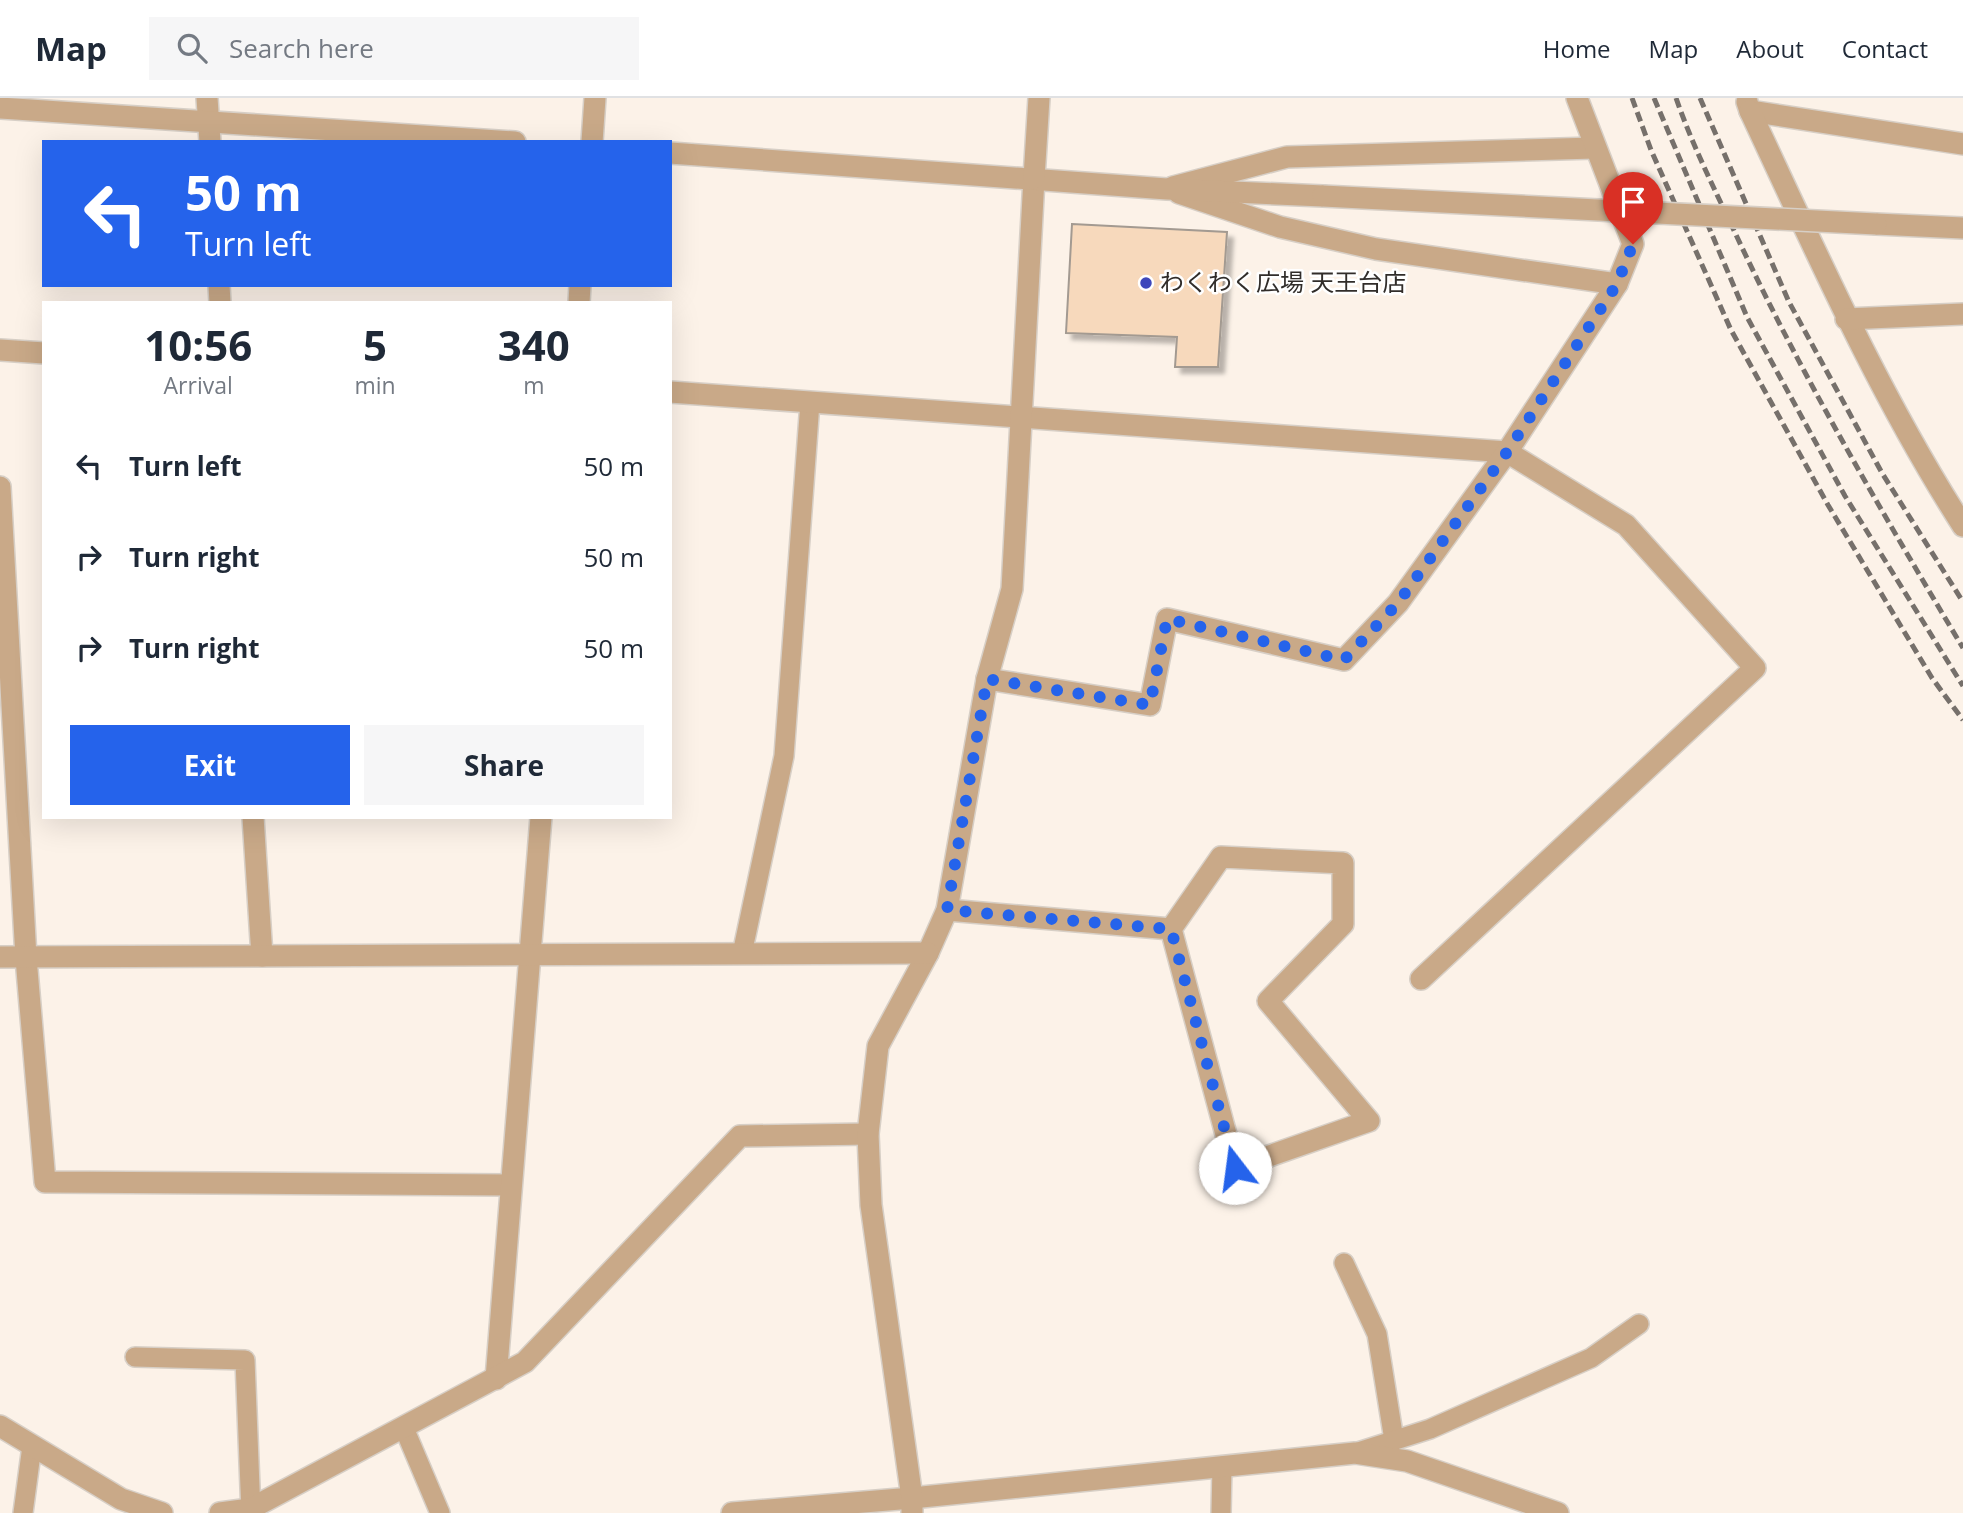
<!DOCTYPE html>
<html lang="en">
<head>
<meta charset="utf-8">
<style>
	body { margin:0; font-family:"Open Sans","Noto Sans JP",sans-serif; background:#f6f6f7; color:#1f2937; height:100vh; display:flex; flex-direction:column; font-size:26px; white-space:nowrap }
	* { box-sizing:border-box; margin:0 }
	p { font-size:23px; color:#747a83 }
	.icon { flex:none; width:38px; height:38px; fill:none; stroke:currentColor; stroke-width:2; stroke-linecap:round; stroke-linejoin:round }
	.map { position:relative; flex:1; overflow:hidden }
	.sheet { position:absolute; left:42px; top:203px; width:630px; height:518px; display:flex; flex-direction:column; background:#fff; border-radius:0px; box-shadow:0 7px 28px #0002 }
	.sheet>* { flex:none }
	.top-card { position:absolute; left:42px; top:42px; width:630px; height:147px; border-radius:0px; box-shadow:0 7px 28px #0002; background:#2563eb; color:#fff; overflow:hidden }
	.pin { position:absolute; display:grid; place-items:center; width:60px; height:60px; color:#fff; margin:-72px -30px; border-radius:50% 50% 50% 0; rotate:-45deg; box-shadow:0 0 7px #0007 }
	.pin .icon { rotate:45deg }
	.me { position:absolute; width:77px; margin:-38px; rotate:345deg; stroke-linejoin:round; filter:drop-shadow(0 0 5px #0008) }
	.turn { display:flex; align-items:center; gap:24px; height:147px; padding:0 28px; font-size:32px }
	.turn .icon { width:91px; height:91px; stroke-width:2.5 }
	.turn b { display:block; font-size:49px; line-height:60px }
	.eta { display:flex; justify-content:space-evenly; align-items:center; height:119px; text-align:center }
	.eta b { font-size:42px; font-weight:700; line-height:49px }
	.cta { display:flex; gap:14px; margin-top:auto; padding:14px 28px }
	.cta a { flex:1; height:80px; border-radius:0px; background:#2563eb; color:#fff; font-size:28px; font-weight:700; line-height:80px; text-align:center }
	.cta a+a { background:#f6f6f7; color:#1f2937 }
	ul { padding:0; list-style:none }
	li { display:flex; align-items:center; gap:21px; height:91px; padding:0 28px }
	li div { flex:1 }
	li b { display:block; font-size:26px }
	li em { font-style:normal }
	header { display:flex; align-items:center; gap:42px; box-sizing:border-box; height:98px; padding:0 35px; background:#fff; border-bottom:2px solid #e0e1e3 }
	header strong { font-size:33px }
	nav { display:flex; gap:38px; margin-inline-start:auto; font-size:24px }
	.search { width:490px; height:63px; background:#f6f6f7; display:flex; align-items:center; gap:18px; box-sizing:border-box; padding:0 24px; border-radius:0px; color:#747a83; font-size:26px }
	.map>svg:first-child { display:block }
</style>
</head>
<body>
<header>
<strong>Map</strong>
<div class="search"><svg class="icon" aria-label="search" viewBox="0 0 24 24"><circle cx="10" cy="10" r="6"/><path d="M15 15l6 6"/></svg>Search here</div>
<nav><a>Home</a><a>Map</a><a>About</a><a>Contact</a></nav>
</header>
<div class="map">
<svg width="1963" height="1415" viewBox="0 0 1963 1415">
	<defs>
		<filter id="shadow"><feDropShadow dx="6" dy="6" stdDeviation="2" flood-color="#0004"/></filter>
	</defs>
	<rect width="100%" height="100%" fill="#fcf2e8"/>
	<path fill="#f7d9bc" stroke="#a39a91" stroke-width="2" filter="url(#shadow)" d="M1072,126l155,8 -9,135h-43l2,-30 -111,-4z"/>
	<g fill="none" stroke-linecap="round" stroke-linejoin="round">
		<g stroke="#d7cfc6" stroke-width="22">
			<g id="service">
				<path d="M742,856l42,-198 26,-354"/>
				<path d="M1344,1165l33,71 17,106"/>
				<path d="M135,1259l110,3 6,153"/>
				<path d="M404,1330l36,85"/>
				<path d="M1355,1355l75,-24 161,-71 48,-34"/>
				<path d="M23,1415l9,-67"/>
				<path d="M1221,1415l1,-47"/>
			</g>
		</g>
		<g stroke="#d7cfc6" stroke-width="24">
			<g id="minor">
				<path d="M1747,4l3,9 213,33"/>
				<path d="M1750,13c66,141 129,284 213,415"/>
				<path d="M592,44l3,-44"/>
				<path d="M1173,89l114,-30 307,-9"/>
				<path d="M1179,95l101,34 96,22 241,35"/>
				<path d="M579,205l1,-18"/>
				<path d="M1846,221l117,-5"/>
				<path d="M0,252l44,3"/>
				<path d="M670,294l837,60 119,73 129,143 -334,311"/>
				<path d="M0,389l26,471 19,224 466,3"/>
				<path d="M987,581l163,26 17,-86 177,41 54,-57 109,-151 110,-168 16,-40 -56,-146"/>
				<path d="M947,812l224,19 64,239 134,-47 -101,-120 75,-77v-61l-122,-6 -50,72"/>
				<path d="M496,1281l45,-562"/>
				<path d="M0,1328l121,73 41,14"/>
				<path d="M220,1415l30,-4 275,-147 215,-226 128,-2"/>
				<path d="M732,1415l180,-15 443,-45 52,8 151,52"/>
				<path d="M912,1415v-15l-41,-293 -3,-71 10,-88 50,-93 19,-43 40,-231 25,-90 22,-411"/>
			</g>
		</g>
		<g stroke="#d7cfc6" stroke-width="24">
			<g id="tertiary">
				<path d="M207,0l3,44"/>
				<path d="M0,10l515,34"/>
				<path d="M670,55l497,36 156,7"/>
				<path d="M1034,80l5,-80"/>
				<path d="M1876,126l87,4"/>
				<path d="M219,187l1,18"/>
				<path d="M253,719l9,139"/>
				<path d="M0,859l928,-4"/>
			</g>
		</g>
		<use href="#service" stroke="#c9a988" stroke-width="19"/>
		<use href="#minor" stroke="#c9a988" stroke-width="21"/>
		<use href="#tertiary" stroke="#c9a988" stroke-width="21"/>
		<g stroke="#76706b" stroke-width="5" stroke-dasharray="10 5" stroke-linecap="butt">
			<path d="M1632,0l19,52 80,180 97,175 104,173 31,42"/>
			<path d="M1654,0l93,219 98,179 118,190"/>
			<path d="M1676,0c17,49 40,94 62,141 66,141 145,275 225,409"/>
			<path d="M1700,0l89,204 93,171 81,129"/>
		</g>
		<g stroke="#d7cfc6" stroke-width="24" stroke-linecap="butt">
			<path id="tertiary-bridge" d="M1323,98l553,28"/>
		</g>
		<use href="#tertiary-bridge" stroke="#c9a988" stroke-width="21"/>
	</g>
	<g fill="none" stroke-linecap="round" stroke-linejoin="round">
		<path stroke="#2563eb" stroke-width="12" stroke-dasharray="0 21.6" d="M1235,1070l-64,-239 -224,-19 40,-231 163,26 17,-86 177,41 54,-57 109,-151 110,-168 16,-40"/>
	</g>
	<circle fill="#3e47bb" stroke="#fff" stroke-width="2.5" cx="1146" cy="185" r="7"/>
	<g text-anchor="middle" stroke-width="5" stroke-linejoin="round" paint-order="stroke">
		<g font-size="24" fill="#312d2a" stroke="#fff" text-anchor="start">
			<text x="1160" y="193">わくわく広場 天王台店</text>
		</g>
	</g>
</svg>
<div class="pin" style="left:1633px;top:146px;background:#d93025"><svg class="icon" aria-label="arrive" viewBox="0 0 24 24"><path d="M6 21V4h12l-3 4 3 4H6"/></svg></div>
<svg class="me" style="left:1235px;top:1070px" viewBox="-20 -20 40 40"><circle r="19" fill="#fff"/><path d="M0-13L10 11 0 6-10 11z" fill="#2563eb"/></svg>
<div class="top-card">
<div class="turn"><svg class="icon" aria-label="left" viewBox="0 0 24 24"><path d="M17 20v-9H6M10 6l-5 5 5 5"/></svg><div><b>50 m</b>Turn left</div></div>
</div>
<section class="sheet">
<div class="eta">
<div><b>10:56</b><p>Arrival</p></div>
<div><b>5</b><p>min</p></div>
<div><b>340</b><p>m</p></div>
</div>
<ul>
<li><svg class="icon" aria-label="left" viewBox="0 0 24 24"><path d="M17 20v-9H6M10 6l-5 5 5 5"/></svg><div><b>Turn left</b></div><em>50 m</em></li>
<li><svg class="icon" aria-label="right" viewBox="0 0 24 24"><path d="M7 20v-9h11M14 6l5 5-5 5"/></svg><div><b>Turn right</b></div><em>50 m</em></li>
<li><svg class="icon" aria-label="right" viewBox="0 0 24 24"><path d="M7 20v-9h11M14 6l5 5-5 5"/></svg><div><b>Turn right</b></div><em>50 m</em></li>
</ul>
<div class="cta"><a>Exit</a><a>Share</a></div>
</section>
</div>
</body>
</html>
